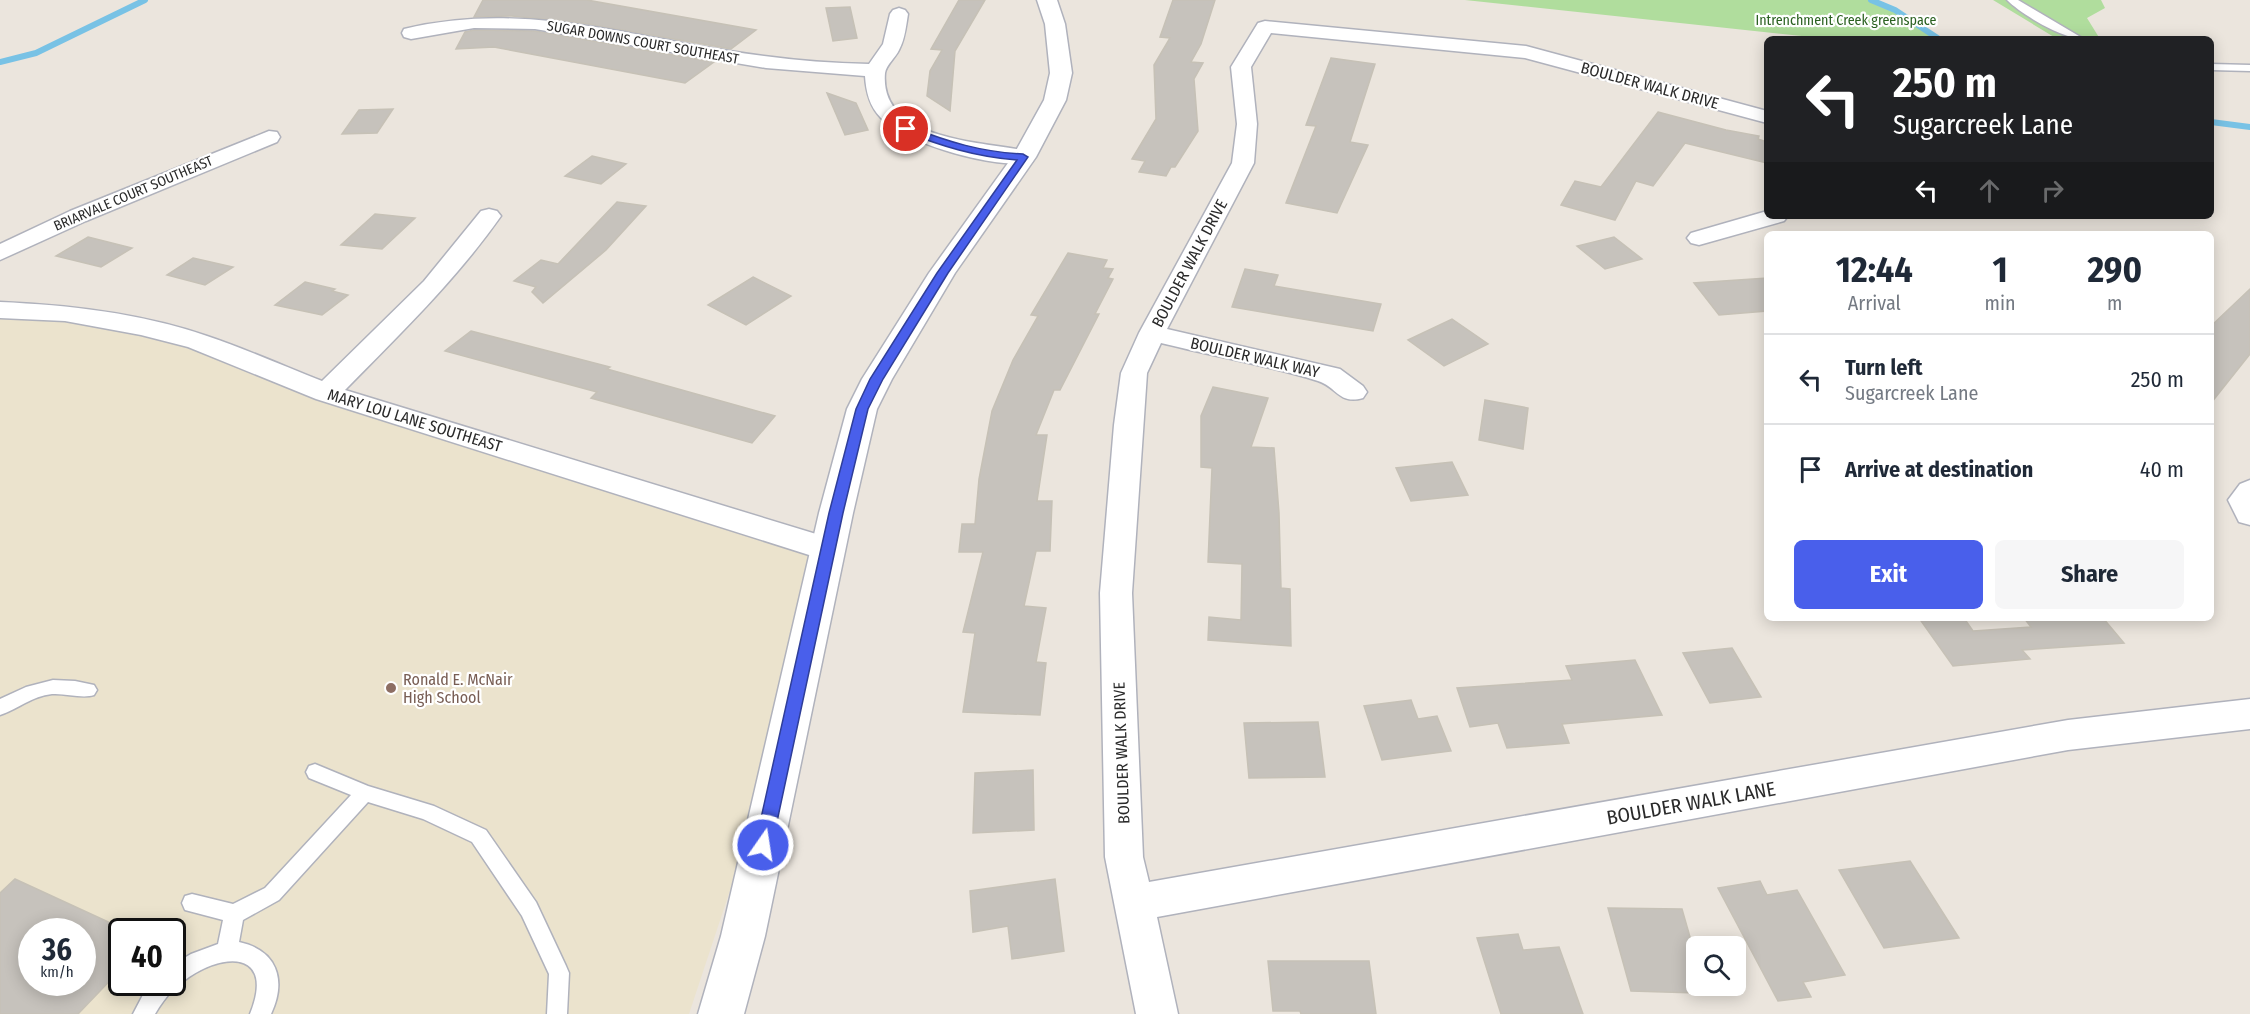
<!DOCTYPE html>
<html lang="en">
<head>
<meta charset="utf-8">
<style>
	body { margin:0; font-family:"Fira Sans Condensed",sans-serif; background:#f6f6f7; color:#1f2937; height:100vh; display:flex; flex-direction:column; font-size:22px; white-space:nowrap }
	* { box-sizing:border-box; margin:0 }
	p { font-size:20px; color:#747a83 }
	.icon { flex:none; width:33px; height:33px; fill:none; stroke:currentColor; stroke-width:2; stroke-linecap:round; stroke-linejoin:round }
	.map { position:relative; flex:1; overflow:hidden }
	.side { position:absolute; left:1764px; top:231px; width:450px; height:390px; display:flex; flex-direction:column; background:#fff; border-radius:9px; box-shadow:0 3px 15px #0003 }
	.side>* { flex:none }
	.banner { position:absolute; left:1764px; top:36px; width:450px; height:183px; border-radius:9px; box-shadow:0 3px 15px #0003; background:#202124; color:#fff; overflow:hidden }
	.fabs { position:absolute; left:1686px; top:936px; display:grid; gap:12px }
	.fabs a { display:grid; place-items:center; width:60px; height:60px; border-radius:9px; background:#fff; box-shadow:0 3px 15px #0003; font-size:30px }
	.speed { position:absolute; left:18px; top:918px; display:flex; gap:12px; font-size:30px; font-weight:700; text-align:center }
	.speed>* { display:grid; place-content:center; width:78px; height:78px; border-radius:50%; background:#fff; box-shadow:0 3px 15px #0003; line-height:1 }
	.speed small { font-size:15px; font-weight:400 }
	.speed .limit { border:3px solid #111; border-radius:9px; background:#fff; color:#111 }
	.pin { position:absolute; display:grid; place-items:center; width:51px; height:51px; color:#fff; margin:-26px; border:3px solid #fff; border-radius:50%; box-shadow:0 2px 6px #0007 }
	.me { position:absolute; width:66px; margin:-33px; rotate:13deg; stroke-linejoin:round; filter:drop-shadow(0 0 4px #0008) }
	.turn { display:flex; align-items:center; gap:21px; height:126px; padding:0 30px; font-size:27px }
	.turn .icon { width:78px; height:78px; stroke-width:2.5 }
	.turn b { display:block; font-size:42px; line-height:51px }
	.lanes { display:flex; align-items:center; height:57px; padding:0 30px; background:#0003; justify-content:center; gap:30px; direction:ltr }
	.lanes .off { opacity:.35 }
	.eta { display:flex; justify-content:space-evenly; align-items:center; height:102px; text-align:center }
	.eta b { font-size:36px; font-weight:700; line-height:42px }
	.action { display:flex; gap:12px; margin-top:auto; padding:12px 30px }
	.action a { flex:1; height:69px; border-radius:9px; background:#495feb; color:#fff; font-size:24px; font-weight:700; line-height:69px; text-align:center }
	.action a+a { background:#f6f6f7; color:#1f2937 }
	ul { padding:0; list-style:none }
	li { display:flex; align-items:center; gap:18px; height:90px; padding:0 30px; border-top:2px solid #e0e1e3 }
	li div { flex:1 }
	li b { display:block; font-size:22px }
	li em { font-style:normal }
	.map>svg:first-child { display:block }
</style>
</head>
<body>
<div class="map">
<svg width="2250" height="1014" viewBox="0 0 2250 1014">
	<rect width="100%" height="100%" fill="#ebe5dd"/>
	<path fill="#ebe3cd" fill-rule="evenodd" d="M86,310l727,242 -61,272 -63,190h-689v-700zM32,932h50v50h-50zM122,932h50v50h-50z"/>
	<g fill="#b0dd9d">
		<path d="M1465,0h405l25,10 44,29h-109z"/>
		<path d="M1993,0h108l4,8 -18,10 13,21 -46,-2z"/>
	</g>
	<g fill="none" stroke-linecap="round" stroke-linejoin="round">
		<g stroke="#78c2e5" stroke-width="6">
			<path d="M1871,0l24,10 44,29"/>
			<path d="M0,62l36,-9 109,-53"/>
			<path d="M2211,122l39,5"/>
		</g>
	</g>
	<g fill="#c6c2bc" stroke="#c6c1b6" stroke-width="1.5" fill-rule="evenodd">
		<path d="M483,0h104l169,30 -25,19 -149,-26 -70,-7 -38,1z"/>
		<path d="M959,0h26l-30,51 -5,60 -23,-15 3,-25 12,-21 -11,-1z"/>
		<path d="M1173,0h42l-14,44 -10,18 12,1 -9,16 4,52 -23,36h-4l-5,9 -27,-4 6,-11 -13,-2 24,-40 -2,-54 16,-27 -10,-1z"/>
		<path d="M850,7l7,31 -24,3 -7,-33z"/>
		<path d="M474,30l61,1 179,31 -29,21 -191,-36 -38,2 9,-17z"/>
		<path d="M1331,58l44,6 -25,78 18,3 -31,68 -51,-10 30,-77 -10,-1z"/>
		<path d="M827,93l29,10 12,27 -23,5z"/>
		<path d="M393,109l-16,24 -35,1 17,-24z"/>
		<path d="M1658,112l68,18 33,6 -1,3 9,3v21l-82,-20 -32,43 -17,-5 -21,39 -54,-15 14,-24 26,6z"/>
		<path d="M592,156l34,8 -25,20 -36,-8z"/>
		<path d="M617,202l29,4 -40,44 -63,53 -11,-11 4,-5 -22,-6 27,-21 17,4z"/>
		<path d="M375,214l40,4 -33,31 -41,-4z"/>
		<path d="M88,237l44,11 -31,19 -45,-11z"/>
		<path d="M1614,237l28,22 -37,10 -28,-23z"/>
		<path d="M1068,253l39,7 -4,8 10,1 -5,9 5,1 -18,35h4l-39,76h-6l-18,45h11l-10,66h15l-2,50h-14l-12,55 22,2 -10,54 10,1 -6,52 -77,-3 12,-79 -12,-1 20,-80h-24l3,-28h13l4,-45 13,-68 21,-51 25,-44 -7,-1z"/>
		<path d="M193,258l40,9 -28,18 -38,-10z"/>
		<path d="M1245,269l33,6 -4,11 107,18 -8,27 -141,-24z"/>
		<path d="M753,277l38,19 -45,29 -38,-20z"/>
		<path d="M1767,278v33l-48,4 -25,-32z"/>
		<path d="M305,282l30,7 -3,2 16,4 -26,20 -47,-10z"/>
		<path d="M2250,289v65l-39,49v-77z"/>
		<path d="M1452,319l36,25 -44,22 -36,-26z"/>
		<path d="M471,331l139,36 -3,2 168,47 -23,27 -161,-45 6,-6 -152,-41z"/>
		<path d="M1213,387l55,11 -17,49 23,1 5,65 2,75 9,1 1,57 -83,-6 1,-23 32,3 1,-56 -34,-2 4,-94 -11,-1v-51z"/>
		<path d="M1485,400l43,8 -5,41 -44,-9z"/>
		<path d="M1452,462l16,33 -57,6 -15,-33z"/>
		<path d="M1919,618h45l9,13 58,-4 -7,-9h79l21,25 -102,7 8,9 -77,7z"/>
		<path d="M1732,648l29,49 -51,6 -27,-50z"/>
		<path d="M1635,660l27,55 -100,9 7,19 -62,5 -9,-25 -28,4 -13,-39 115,-8 -6,-14z"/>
		<path d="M1411,700l7,19 19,-3 14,35 -69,9 -18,-54z"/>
		<path d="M1318,722l7,55 -76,1 -5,-55z"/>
		<path d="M1033,770l1,60 -61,3 2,-60z"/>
		<path d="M1910,861l49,77 -75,10 -45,-78z"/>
		<path d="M15,879l115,53h-8v36l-44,46h-78v-121zM32,932h50v50h-50z"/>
		<path d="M1055,879l9,72 -52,8 -4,-33 -35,6 -3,-41z"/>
		<path d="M1760,881l7,14 30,-5 48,85 -42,7 8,15 -33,4 -60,-113z"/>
		<path d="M1608,908l74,1 14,49v35l-65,-2z"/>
		<path d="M1518,934l5,16 36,-3 24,67h-82l-24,-76z"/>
		<path d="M1268,961h101l7,53h-75l-1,-3h-27z"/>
	</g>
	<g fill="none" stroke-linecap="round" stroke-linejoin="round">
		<g stroke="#b0b2bc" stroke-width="3">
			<g id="service">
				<path d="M2007,0h11l66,39c-21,0 -62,-24 -77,-39z"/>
				<path d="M2211,64l39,1v6l-39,-1z"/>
				<path d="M53,680l22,1 19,4 3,5 -3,5c-12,4 -28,-2 -42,-1 -20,2 -34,15 -52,21v-16l26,-12z"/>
				<path d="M315,764l53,22 66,20 52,24 50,72 30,64 3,7 -2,41h-20l2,-40 -27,-58 -50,-74 -49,-23 -55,-17 -89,98 -36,20 -4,22c38,8 48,38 32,72h-21c24,-59 -20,-64 -61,-37 -5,4 -12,7 -15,11 -7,8 -14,17 -19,26h-22l12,-23 7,-9h20v-17l19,-11 27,-10 5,-24 -38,-10 -3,-7 3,-7 7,-2 41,10 32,-16 86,-93 -42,-17 -3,-6 3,-6z"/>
			</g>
		</g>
		<g stroke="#b0b2bc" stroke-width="3">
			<g id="minor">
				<path d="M899,8l6,2 3,4c-2,12 -3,25 -9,36 -3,7 -13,15 -14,23 -6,70 102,68 147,79l3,5 -3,5c-35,8 -126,-18 -151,-44 -12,-12 -15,-27 -16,-42l-99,-8 -231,-39 -61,-1 -63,11 -7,-2 -2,-4 2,-4c99,-24 187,-3 284,15 60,11 120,19 181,20l14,-20 7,-30 3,-4z"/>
				<path d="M1265,21l261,25 241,65v12l-242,-65 -254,-25 -20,34 6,57 -3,39 -87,166 173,40 23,17 4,6 -4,6c-24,7 -26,-11 -45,-17 -51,-16 -105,-25 -157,-38l-14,30 -15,220 11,264 6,25 919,-162 182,-21v30l-182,21 -911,167 21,97h-42l-31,-157 -5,-264 14,-168 7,-52 18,-40 93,-170 5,-39 -6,-57 27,-44z"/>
				<path d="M269,131l8,1 3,5 -3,5 -191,79 -86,39v-16l70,-33z"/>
				<path d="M489,209l8,2 4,5c-45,64 -101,118 -156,174l494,151 4,8 -4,8 -11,4 -512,-162 -128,-52 -47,-12 -76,-14 -65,-3v-16c69,3 141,11 207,34 39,13 77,30 115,45l102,-100 57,-70z"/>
				<path d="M1767,211v5h21l-4,5 -85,24 -8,-2 -4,-5 4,-5z"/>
				<path d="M2250,480v45l-11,-3 -11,-22 12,-16z"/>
			</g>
		</g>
		<g stroke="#b0b2bc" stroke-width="3">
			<path id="tertiary" d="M1037,0h20l8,24 7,49 -6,27 -30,57 -81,116 -63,106 -15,30 -24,104 -88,423 -21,78h-46l23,-78 98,-423 28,-104 15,-30 67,-106 84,-117 31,-56 6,-27 -5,-49z"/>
		</g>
		<use href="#service" fill="#fff" fill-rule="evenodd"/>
		<use href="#minor" fill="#fff" fill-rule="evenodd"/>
		<use href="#tertiary" fill="#fff" fill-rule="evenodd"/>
	</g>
	<path fill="#495feb" stroke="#2f3e99" stroke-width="1.5" d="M903,127h7c39,15 71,25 113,27l5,3 -80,116 -65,106 -15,30 -25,104 -71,332 -3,5 -6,3 -6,-3 -2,-5 74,-332 27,-104 14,-30 67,-106 80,-113c-41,-3 -76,-14 -114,-29z"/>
	<circle fill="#8d6e63" stroke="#fff" stroke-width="2" cx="391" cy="688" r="6"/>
	<g text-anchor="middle" stroke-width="4.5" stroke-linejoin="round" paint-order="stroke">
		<g font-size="14" fill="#2a6120" stroke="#fff">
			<text x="1846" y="25">Intrenchment Creek greenspace</text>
		</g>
		<g font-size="14" fill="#2a2a2a" stroke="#fff">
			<text transform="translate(643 42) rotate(10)" y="5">SUGAR DOWNS COURT SOUTHEAST</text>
			<text transform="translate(133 193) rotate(-23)" y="5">BRIARVALE COURT SOUTHEAST</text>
		</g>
		<g font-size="16" fill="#2a2a2a" stroke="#fff">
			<text transform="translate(1650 85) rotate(15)" y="6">BOULDER WALK DRIVE</text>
			<text transform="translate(1189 263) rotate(-62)" y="6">BOULDER WALK DRIVE</text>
			<text transform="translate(1255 357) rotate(13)" y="6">BOULDER WALK WAY</text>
			<text transform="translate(415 420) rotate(17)" y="6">MARY LOU LANE SOUTHEAST</text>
			<text transform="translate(1121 753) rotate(-92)" y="6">BOULDER WALK DRIVE</text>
		</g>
		<g font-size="16" fill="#785e54" stroke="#fff" text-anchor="start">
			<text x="403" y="685">Ronald E. McNair<tspan x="403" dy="18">High School</tspan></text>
		</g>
		<g font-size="20" fill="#2a2a2a" stroke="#fff">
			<text transform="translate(1691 803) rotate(-10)" y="7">BOULDER WALK LANE</text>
		</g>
	</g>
</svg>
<div class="fabs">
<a><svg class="icon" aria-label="search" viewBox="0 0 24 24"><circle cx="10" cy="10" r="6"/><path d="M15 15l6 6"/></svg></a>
</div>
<div class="speed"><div>36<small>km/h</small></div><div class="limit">40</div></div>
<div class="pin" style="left:906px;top:129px;background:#d93025"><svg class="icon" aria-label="arrive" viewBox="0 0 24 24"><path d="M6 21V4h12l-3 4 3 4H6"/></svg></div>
<svg class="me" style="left:763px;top:845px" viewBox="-20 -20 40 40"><circle r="17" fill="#495feb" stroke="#fff" stroke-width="3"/><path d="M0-11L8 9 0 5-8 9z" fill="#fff"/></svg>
<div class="banner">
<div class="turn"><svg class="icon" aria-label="left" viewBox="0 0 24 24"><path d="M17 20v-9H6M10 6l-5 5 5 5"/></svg><div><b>250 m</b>Sugarcreek Lane</div></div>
<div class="lanes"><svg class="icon" aria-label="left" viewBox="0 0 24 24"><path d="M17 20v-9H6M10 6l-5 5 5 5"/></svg><svg class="icon off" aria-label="ahead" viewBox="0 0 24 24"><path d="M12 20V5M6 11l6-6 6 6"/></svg><svg class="icon off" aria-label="right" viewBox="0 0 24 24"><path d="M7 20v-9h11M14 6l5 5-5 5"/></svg></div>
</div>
<section class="side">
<div class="eta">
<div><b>12:44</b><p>Arrival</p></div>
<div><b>1</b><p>min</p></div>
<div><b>290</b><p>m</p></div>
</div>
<ul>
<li><svg class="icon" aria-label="left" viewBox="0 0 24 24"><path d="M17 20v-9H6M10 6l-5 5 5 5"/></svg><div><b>Turn left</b><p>Sugarcreek Lane</p></div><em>250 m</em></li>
<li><svg class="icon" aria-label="arrive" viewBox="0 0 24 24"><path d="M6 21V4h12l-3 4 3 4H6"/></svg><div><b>Arrive at destination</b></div><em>40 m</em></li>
</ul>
<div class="action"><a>Exit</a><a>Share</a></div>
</section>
</div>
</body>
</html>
